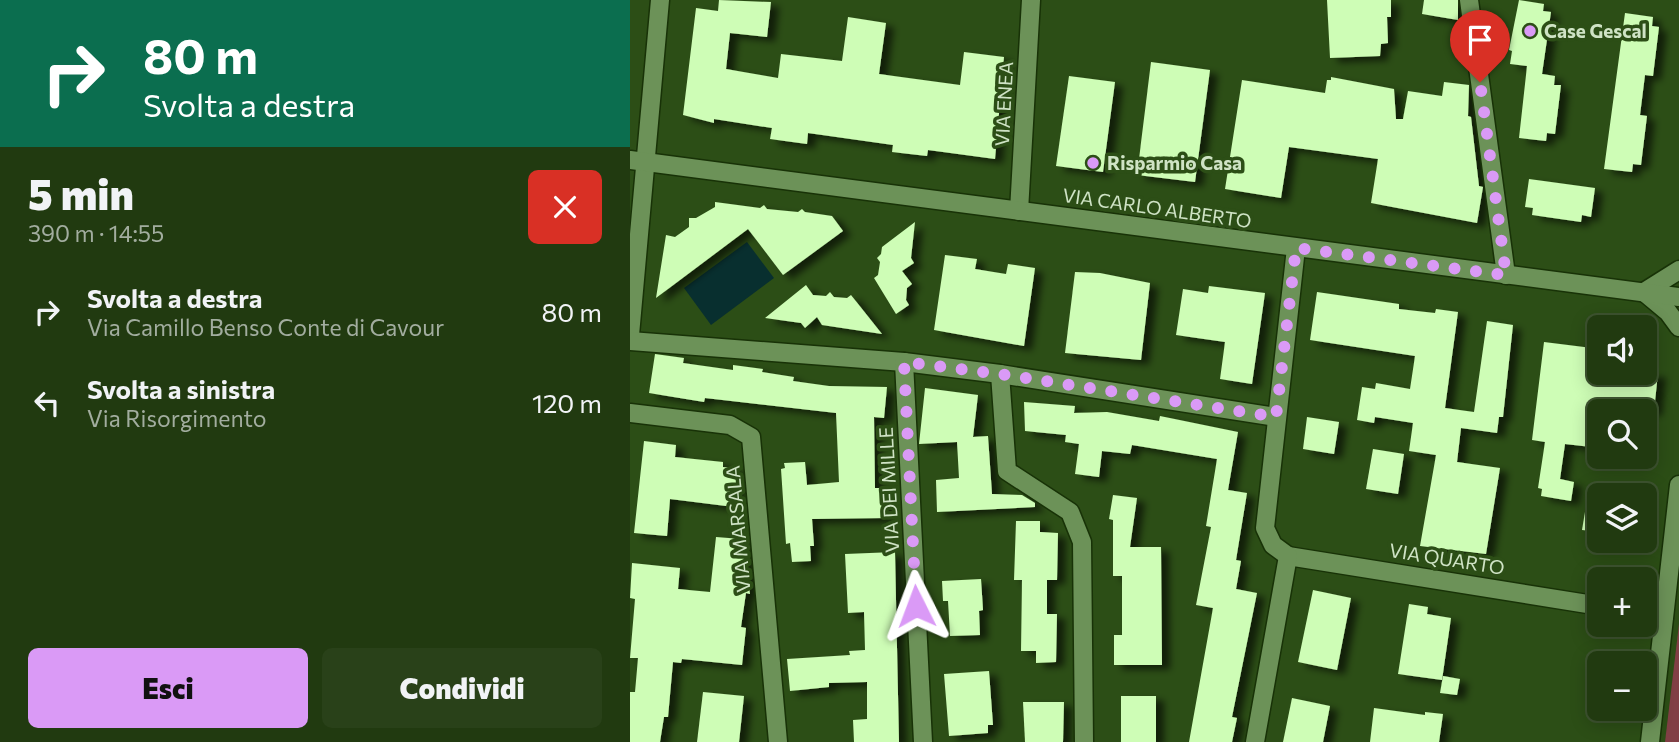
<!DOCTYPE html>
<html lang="it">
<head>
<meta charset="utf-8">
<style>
	body { margin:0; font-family:Commissioner,sans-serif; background:#294119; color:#f1f3f6; height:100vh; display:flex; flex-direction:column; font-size:26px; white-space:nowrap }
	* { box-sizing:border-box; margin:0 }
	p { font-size:23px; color:#a2ad9f }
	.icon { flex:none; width:38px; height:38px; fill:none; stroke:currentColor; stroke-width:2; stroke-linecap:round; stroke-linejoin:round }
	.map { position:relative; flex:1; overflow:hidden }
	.details { display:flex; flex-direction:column; background:#213a10; width:630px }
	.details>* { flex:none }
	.top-card { background:#0b6e4f; color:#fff; overflow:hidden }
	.buttons { position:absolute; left:957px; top:315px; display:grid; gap:14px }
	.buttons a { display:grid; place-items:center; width:70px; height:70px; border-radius:10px; background:#213a10; box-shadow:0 4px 18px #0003,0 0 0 2px #3e5430; font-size:35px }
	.pin { position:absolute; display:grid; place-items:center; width:60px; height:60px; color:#fff; margin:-72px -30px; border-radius:50% 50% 50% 0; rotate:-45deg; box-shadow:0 0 7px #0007 }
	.pin .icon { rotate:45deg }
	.me { position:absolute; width:77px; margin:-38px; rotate:357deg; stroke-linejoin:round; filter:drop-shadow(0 0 5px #0008) }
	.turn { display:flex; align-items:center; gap:24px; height:147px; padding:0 28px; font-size:32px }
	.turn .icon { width:91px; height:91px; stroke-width:2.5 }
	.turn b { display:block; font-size:49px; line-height:60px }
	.round { display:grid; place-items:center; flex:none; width:74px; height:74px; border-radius:10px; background:#294119 }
	.head { display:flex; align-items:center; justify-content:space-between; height:119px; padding:0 28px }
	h1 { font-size:42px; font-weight:800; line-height:52px }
	.button { display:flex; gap:14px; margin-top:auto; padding:14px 28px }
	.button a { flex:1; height:80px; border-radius:10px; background:#da9af6; color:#111; font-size:28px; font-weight:800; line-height:80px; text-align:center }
	.button a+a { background:#294119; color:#f1f3f6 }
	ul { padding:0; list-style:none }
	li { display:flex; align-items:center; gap:21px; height:91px; padding:0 28px }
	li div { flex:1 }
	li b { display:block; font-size:26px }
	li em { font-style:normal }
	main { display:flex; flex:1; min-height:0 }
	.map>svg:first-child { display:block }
</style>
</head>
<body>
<main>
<section class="details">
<div class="top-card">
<div class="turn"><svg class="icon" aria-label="right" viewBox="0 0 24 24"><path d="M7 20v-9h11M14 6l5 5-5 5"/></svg><div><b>80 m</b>Svolta a destra</div></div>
</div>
<div class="head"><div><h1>5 min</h1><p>390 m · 14:55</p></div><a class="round" style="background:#d93025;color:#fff"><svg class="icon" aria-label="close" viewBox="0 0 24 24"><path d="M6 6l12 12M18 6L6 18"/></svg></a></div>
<ul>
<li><svg class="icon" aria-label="right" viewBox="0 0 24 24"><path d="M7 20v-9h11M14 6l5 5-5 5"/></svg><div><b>Svolta a destra</b><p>Via Camillo Benso Conte di Cavour</p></div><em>80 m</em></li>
<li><svg class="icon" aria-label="left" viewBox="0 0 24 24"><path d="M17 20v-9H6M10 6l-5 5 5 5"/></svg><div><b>Svolta a sinistra</b><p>Via Risorgimento</p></div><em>120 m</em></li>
</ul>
<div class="button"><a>Esci</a><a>Condividi</a></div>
</section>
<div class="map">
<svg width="1049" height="742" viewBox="0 0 1049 742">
	<defs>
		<filter id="shadow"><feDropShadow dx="8" dy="4.5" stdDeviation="3.5" flood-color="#0009"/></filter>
	</defs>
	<rect width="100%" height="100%" fill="#2c4e16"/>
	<path fill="#813f45" d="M1049,624v118h-14z"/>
	<path fill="#082f2f" d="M117,242l27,36 -63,47 -27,-37z"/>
	<g fill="#cefdb6" filter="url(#shadow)">
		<path d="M89,0l52,2 -4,35 -37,-4 -4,36 52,9 3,-24 61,7 6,-44 38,6 -7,51 81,11 4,-33 40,5 -9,102 -67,-9 -1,6 -35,-4 1,-7 -85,-12 -1,11 -37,-5 2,-11 -58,-9v4l-31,-8 13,-107 22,3z"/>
		<path d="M697,0h64v17h-4l1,26 -7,1 -1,12 -50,2z"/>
		<path d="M794,0h34v20l-36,-6z"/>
		<path d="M889,0l25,4 -1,7 8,1 -9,62 13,2 -1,9h7l-6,49 -8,-1 -1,8 -27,-3 8,-72 -17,-2 2,-13 -3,-1z"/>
		<path d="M995,13l28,4 -1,9 7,1 -6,49 -8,-1 -5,40 7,1 -6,49 -8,-1 -1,8 -28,-3z"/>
		<path d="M521,62l59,8 -15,112 -58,-7z"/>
		<path d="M439,76l46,6 -12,90 -47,-6z"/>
		<path d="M701,77l63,12 2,30h7l5,-28 34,5 2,-14 25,3 -1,31 3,1 8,69 4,1 -6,36 -106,-20 7,-44 -89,-12 -8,51 -56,-9 17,-109 83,13 2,-13h4z"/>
		<path d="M899,179l66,9 -4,29 -9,-2 -1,7 -49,-7 1,-7 -8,-1z"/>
		<path d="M85,202l45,6 4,-3 3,4 31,3 4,-3 3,3 27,4 11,15 -60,44 -35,-46 -92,69 10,-63 9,2 14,-10v-9h7l19,-11z"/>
		<path d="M285,222l-4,36 3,5 -12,8 10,13 -5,4 -1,12 3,5 -13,9 -22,-36 4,-3 2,-13 -3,-4 4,-4 1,-7z"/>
		<path d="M315,255l32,4 -2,10 31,5 2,-10 27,4 -11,78 -90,-16z"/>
		<path d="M445,272l25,1 50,10 -9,77 -76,-7z"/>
		<path d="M176,285l7,10 13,1 4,-4 4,5 13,1 4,-3 31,39 -60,-9 -5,-8 -12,11 -4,-5 -36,-5z"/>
		<path d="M579,286l56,7 -13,91 -32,-5 5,-37 -49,-7 7,-46 25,4z"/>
		<path d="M687,292l82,12v5l36,4 1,-4 22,3 -13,96 29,4 13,-91 26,4 -10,92h-4l-2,16 -36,-5 -4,34 43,6 -14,86 -66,-8 16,-91 -27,-4 4,-28 -38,-6 -1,6 -17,-3 5,-33 13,2 1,-6 34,6 5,-33 -105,-16z"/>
		<path d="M914,342l56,7v24h58l-4,38h-54v37l-35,-4 -5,35 14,3 -3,19 -30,-5 1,-7 -4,-1 7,-46 -13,-2z"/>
		<path d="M25,354l29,4 -1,5 50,7v-5l30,4 -1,3 32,5 -1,4 36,5 58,1 -3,31 -10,-1 1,71h10v30l-73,1 2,27h-4l1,15 -19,1 -2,-19 -4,1 -5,-75 4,-1 -1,-5 21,-1 2,23 32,-3 -3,-69 -131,-15 -1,4 -55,-9z"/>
		<path d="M295,388l53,7 -5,42 15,-1 4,58 30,1 13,8v4l-98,5 -1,-32 23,-2 -2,-36 -38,2z"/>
		<path d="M394,402l51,4 -1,7 33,-1 52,9 1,-5 78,16 -10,58 19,3 -11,67 5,1 -5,28 21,4 -25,124 5,1 -5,24h-43l24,-134 -17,-3 15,-78 -5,-1 11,-67 -85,-14 -2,9 -28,-3 -3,26 -24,-3 4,-30 -14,-2 1,-7 -41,-4z"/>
		<path d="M677,417l32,5 -5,32 -31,-5z"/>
		<path d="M14,441l32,4 -1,12 48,5v5l16,2 -5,38 -64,-8 -3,37 -33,-3z"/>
		<path d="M743,449l31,5 -6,40 -32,-5z"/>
		<path d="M483,495l24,3 -7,49h31l1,118h-48v-30h8v-59h-9v-56l-4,-1z"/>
		<path d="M955,512l15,2v18l-18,-2z"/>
		<path d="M386,521h24v11l18,1 -1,47h-10v34h10l-1,48 -20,1v-12h-15l1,-71h-8z"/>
		<path d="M86,537l25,2 9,55 -4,-1 -5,34 5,1 -4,37 -60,-6 -1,4 -8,-1 -5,55h-4l-4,25h-30v-50h5l3,-34h-8l5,-59 -5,-1 2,-35 48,5 -2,21 32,3z"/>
		<path d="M265,552l4,190h-45l-1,-22 14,-1v-37l-38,1v4l-39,4 -3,-32 63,-4 -1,-4 16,-1 -1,-38 -16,1 -3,-59z"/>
		<path d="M351,579l2,31 -4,1 1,24 -30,1 -2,-35h-5l-1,-20z"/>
		<path d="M683,590l38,8 -14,72 -39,-8z"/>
		<path d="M779,604l19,3 -1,7 24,4 -9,62 -44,-6z"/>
		<path d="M359,671l4,54h-5v8l-39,3 -5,-62z"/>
		<path d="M813,676l17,3 -3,16 -17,-2z"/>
		<path d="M73,692l41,4 -5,46h-42z"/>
		<rect x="491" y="696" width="35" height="46"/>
		<path d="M662,698l38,8 -7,36h-40z"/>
		<path d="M393,702h41l-1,40h-38z"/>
		<path d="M744,708l51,7v-3l18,2 -4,28h-69z"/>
	</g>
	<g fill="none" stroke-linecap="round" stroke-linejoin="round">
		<g stroke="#183207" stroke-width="21">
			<g id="minor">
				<path d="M839,0l37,275"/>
				<path d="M389,211l12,-211"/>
				<path d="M1049,270l-35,22 24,20 11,15"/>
				<path d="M0,335l30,-335"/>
				<path d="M0,341l274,21 96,12 276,43"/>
				<path d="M274,362l19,380"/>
				<path d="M370,374l7,97 63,41 12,30 2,200"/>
				<path d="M0,413l100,12 21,12 27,305"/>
				<path d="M658,556l312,50"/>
				<path d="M1015,613l19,4"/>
				<path d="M625,742l33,-186 -15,-11 -8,-17 31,-280"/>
				<path d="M1020,742l29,-257"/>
			</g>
		</g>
		<g stroke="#183207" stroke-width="21">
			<path id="tertiary" d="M0,160l1049,137"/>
		</g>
		<use href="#minor" stroke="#6c9258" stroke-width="18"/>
		<use href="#tertiary" stroke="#6c9258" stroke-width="18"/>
	</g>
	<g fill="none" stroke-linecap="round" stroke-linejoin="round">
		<path stroke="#da9af6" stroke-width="12" stroke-dasharray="0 21.6" d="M286,606l-12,-244 96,12 276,43 20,-169 210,27 -26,-193"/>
	</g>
	<g fill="#da9af6" stroke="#2c4e16" stroke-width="2.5">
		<circle cx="900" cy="31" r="7"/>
		<circle cx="463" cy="163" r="7"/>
	</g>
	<g text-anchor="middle" stroke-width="7" stroke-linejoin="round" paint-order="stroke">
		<g font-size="19" font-weight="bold" fill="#cfe3c5" stroke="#2c4e16" text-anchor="start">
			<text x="914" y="38">Case Gescal</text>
			<text x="477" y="170">Risparmio Casa</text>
		</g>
		<g font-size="19" fill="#cfe3c5" stroke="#2c4e16">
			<text transform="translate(374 104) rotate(-87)" y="7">VIA ENEA</text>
			<text transform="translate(527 208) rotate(8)" y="7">VIA CARLO ALBERTO</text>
			<text transform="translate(259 490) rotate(-93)" y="7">VIA DEI MILLE</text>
			<text transform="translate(108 529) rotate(-95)" y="7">VIA MARSALA</text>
			<text transform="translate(817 559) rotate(9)" y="7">VIA QUARTO</text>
		</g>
	</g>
</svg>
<div class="buttons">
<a><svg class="icon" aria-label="sound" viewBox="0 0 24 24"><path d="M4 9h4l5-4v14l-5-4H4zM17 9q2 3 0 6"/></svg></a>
<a><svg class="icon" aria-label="search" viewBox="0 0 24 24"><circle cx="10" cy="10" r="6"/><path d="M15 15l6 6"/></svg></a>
<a><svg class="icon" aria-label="layers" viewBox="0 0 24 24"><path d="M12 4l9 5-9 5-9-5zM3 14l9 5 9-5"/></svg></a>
<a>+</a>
<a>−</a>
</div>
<div class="pin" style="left:850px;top:82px;background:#d93025"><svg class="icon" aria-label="arrive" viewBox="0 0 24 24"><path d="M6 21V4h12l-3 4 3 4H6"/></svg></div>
<svg class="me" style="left:286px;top:606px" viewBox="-20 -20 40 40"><path d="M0-17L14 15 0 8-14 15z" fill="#da9af6" stroke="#fff" stroke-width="4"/></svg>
</div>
</main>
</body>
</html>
